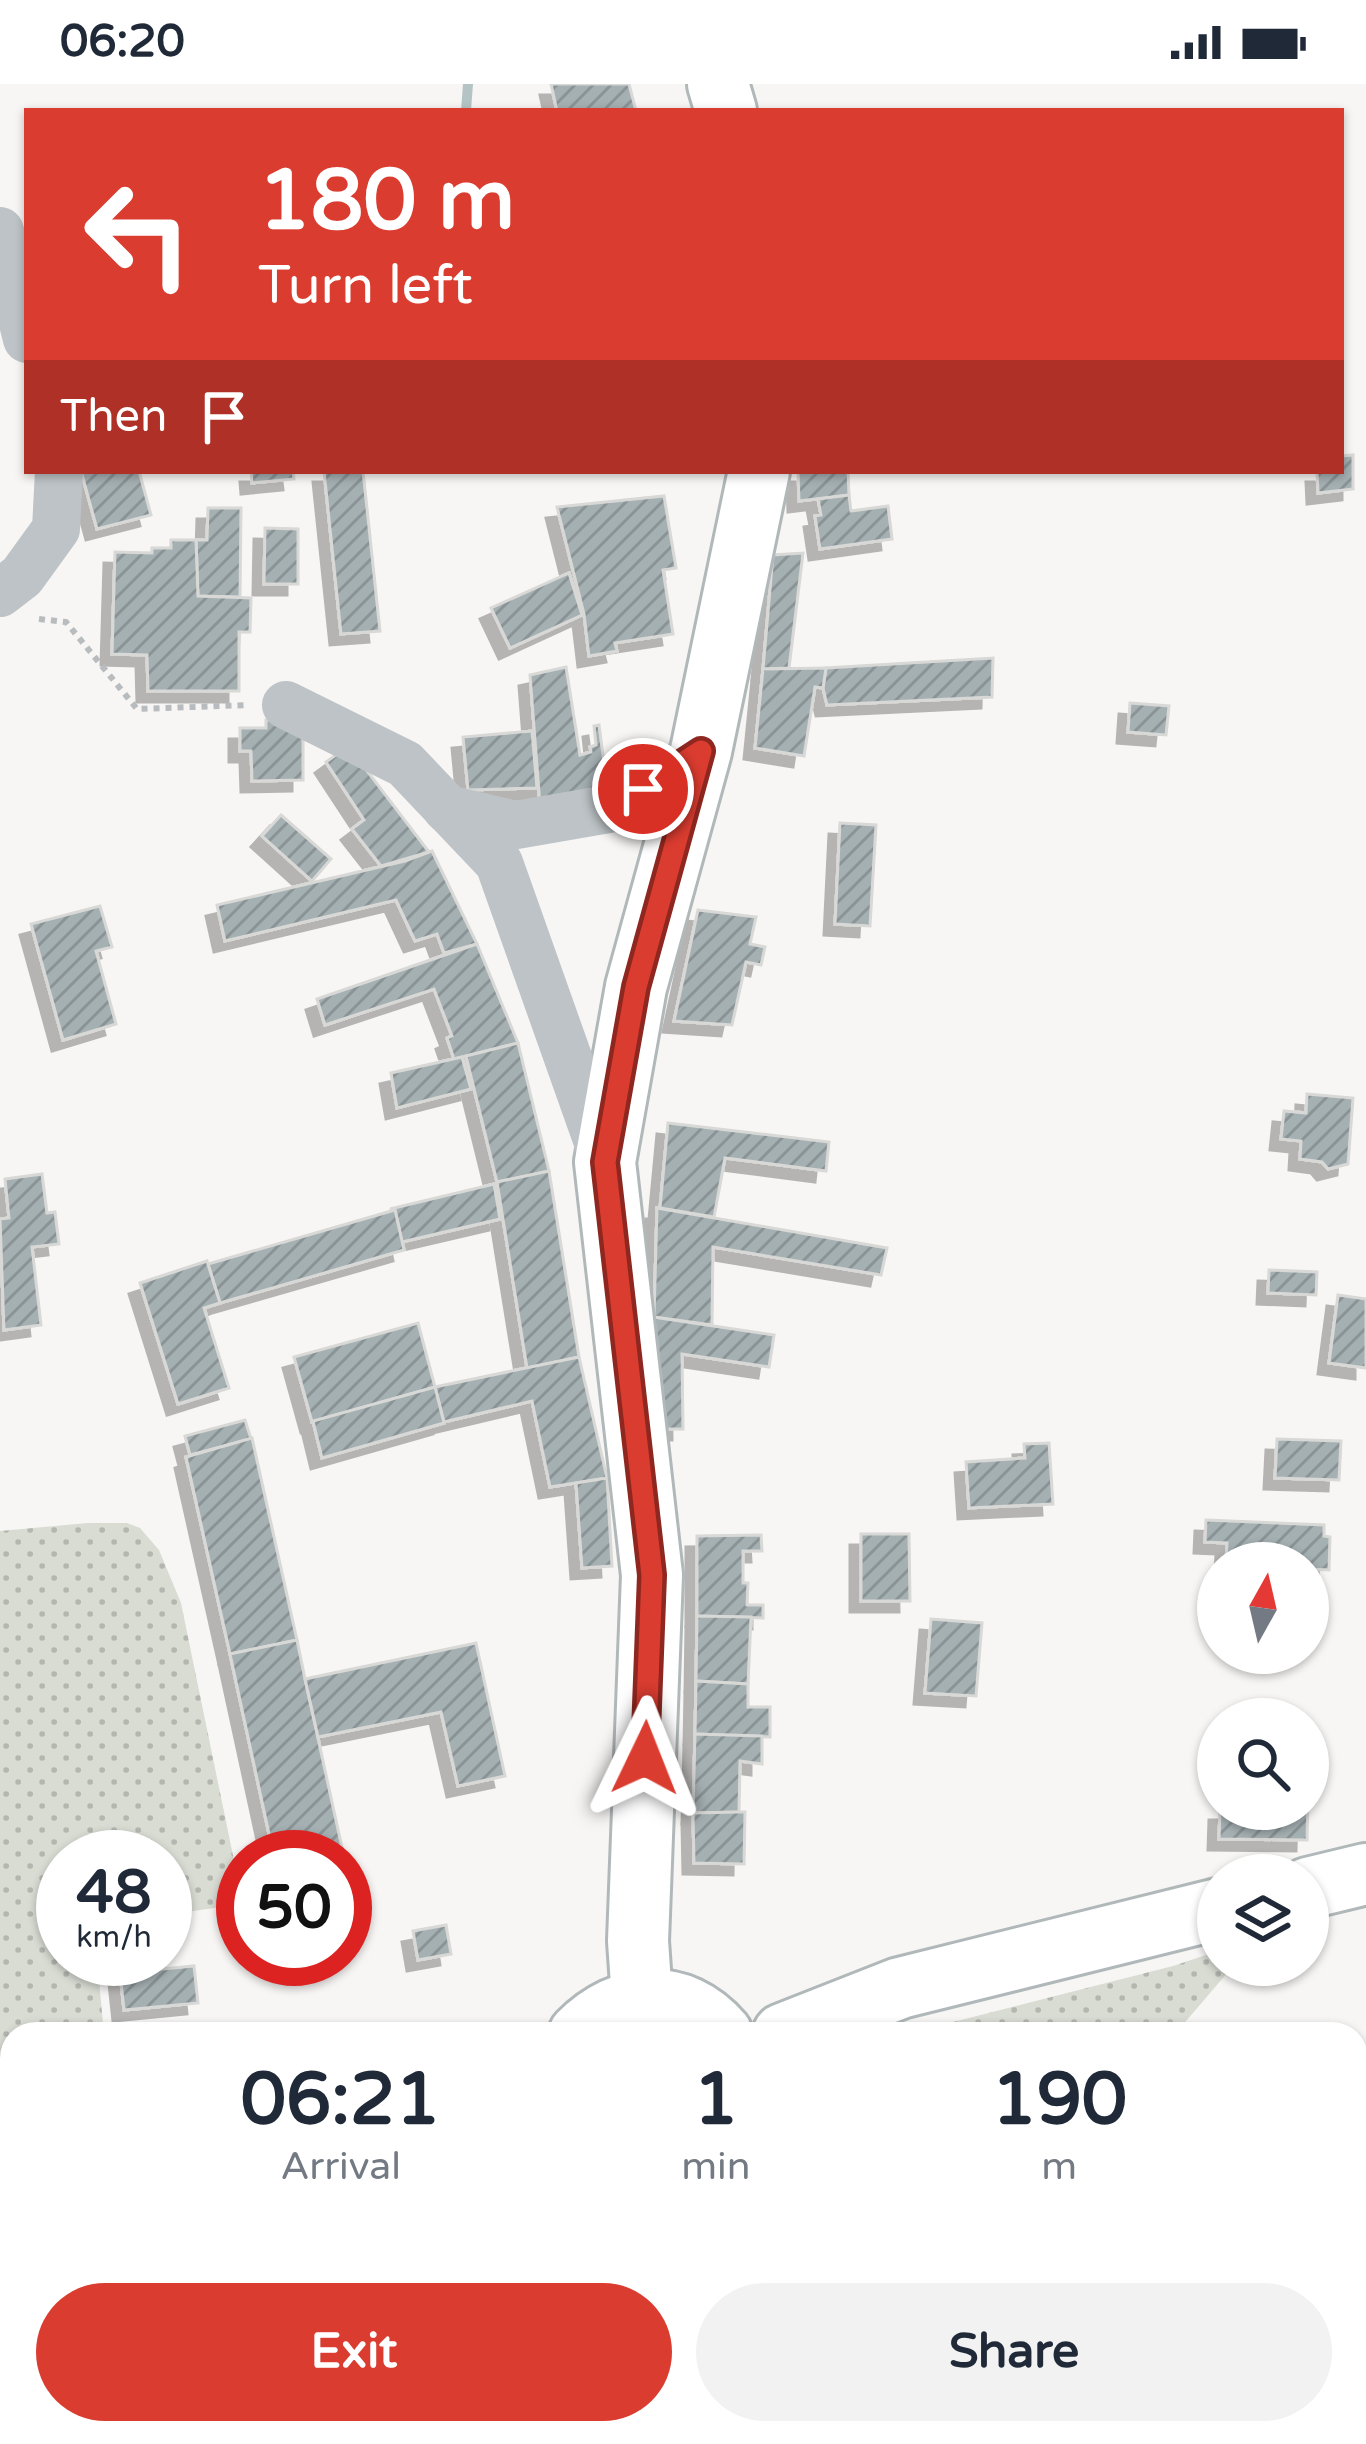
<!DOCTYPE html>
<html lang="en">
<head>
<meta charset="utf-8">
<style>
	body { margin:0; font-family:"Varela Round",sans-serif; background:#f2f2f3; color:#1f2937; height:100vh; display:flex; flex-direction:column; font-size:45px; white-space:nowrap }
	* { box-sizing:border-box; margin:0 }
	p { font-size:39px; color:#747a83 }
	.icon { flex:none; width:66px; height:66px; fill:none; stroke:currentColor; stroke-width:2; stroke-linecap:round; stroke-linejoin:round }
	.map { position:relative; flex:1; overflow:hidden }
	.drawer { position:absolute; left:0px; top:1938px; width:1368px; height:423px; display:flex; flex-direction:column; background:#fff; border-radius:36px 36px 0 0; box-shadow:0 3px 9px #0004 }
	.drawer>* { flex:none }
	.hud { position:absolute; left:24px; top:24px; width:1320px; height:366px; border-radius:0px; box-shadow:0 3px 9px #0004; background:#db3c30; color:#fff; overflow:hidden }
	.needle { width:78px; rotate:8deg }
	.controls { position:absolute; left:1197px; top:1458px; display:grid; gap:24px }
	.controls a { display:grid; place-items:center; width:132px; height:132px; border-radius:50%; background:#fff; box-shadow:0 3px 9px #0004; font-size:60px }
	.speed { position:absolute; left:36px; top:1746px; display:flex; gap:24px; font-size:60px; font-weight:700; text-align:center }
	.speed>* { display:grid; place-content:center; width:156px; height:156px; border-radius:50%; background:#fff; box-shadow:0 3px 9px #0004; line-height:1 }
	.speed small { font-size:30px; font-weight:400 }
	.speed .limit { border:18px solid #d22; background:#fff; color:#111 }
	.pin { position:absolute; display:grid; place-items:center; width:102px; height:102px; color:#fff; margin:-51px; border:6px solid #fff; border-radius:50%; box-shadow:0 3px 12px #0007 }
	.me { position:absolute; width:132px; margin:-66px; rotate:2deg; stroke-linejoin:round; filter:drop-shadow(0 0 9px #0008) }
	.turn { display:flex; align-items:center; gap:42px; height:252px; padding:0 36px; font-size:54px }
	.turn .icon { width:156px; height:156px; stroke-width:2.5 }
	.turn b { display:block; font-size:84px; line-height:102px }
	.then { display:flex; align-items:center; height:114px; padding:0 36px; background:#0003; gap:24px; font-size:45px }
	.eta { display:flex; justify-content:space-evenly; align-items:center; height:204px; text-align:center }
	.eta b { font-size:72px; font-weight:800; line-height:84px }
	.primary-button { display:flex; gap:24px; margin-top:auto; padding:24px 36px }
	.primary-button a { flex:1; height:138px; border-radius:72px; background:#db3c30; color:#fff; font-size:48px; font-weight:800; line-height:138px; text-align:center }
	.primary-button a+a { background:#f2f2f3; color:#1f2937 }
	.status { display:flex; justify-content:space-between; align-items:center; height:84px; padding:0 60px; background:#fff; direction:ltr }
	.status svg { height:33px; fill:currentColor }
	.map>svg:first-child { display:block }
</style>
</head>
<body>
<div class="status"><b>06:20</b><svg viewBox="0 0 49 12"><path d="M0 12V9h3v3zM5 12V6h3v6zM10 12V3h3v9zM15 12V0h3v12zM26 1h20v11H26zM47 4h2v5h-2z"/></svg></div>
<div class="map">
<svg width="1366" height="2360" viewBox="0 0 1366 2360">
	<defs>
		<pattern id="grass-dots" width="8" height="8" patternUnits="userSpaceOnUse" patternTransform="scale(3)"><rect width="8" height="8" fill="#d8dcd3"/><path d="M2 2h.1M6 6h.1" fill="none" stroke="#b3b7b0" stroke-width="1.8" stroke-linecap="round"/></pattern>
		<pattern id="building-hatch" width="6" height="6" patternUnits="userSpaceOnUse" patternTransform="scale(3)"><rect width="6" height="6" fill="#a5b0b3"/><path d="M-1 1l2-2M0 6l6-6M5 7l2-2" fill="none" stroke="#8a9497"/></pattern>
		<filter id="shadow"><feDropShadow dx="-11" dy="11" stdDeviation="0" flood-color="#0004"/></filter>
	</defs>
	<rect width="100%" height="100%" fill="#f7f6f4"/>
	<g fill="url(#grass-dots)">
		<path d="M88,1439h39l13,5 19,22 22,53 62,301 -78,11v-58h-102v102h34l7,75h-92v58l-12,1v-562z"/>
		<path d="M1218,1867v14h16l-59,69h-269l267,-68z"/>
		<path d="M12,2102v218h-12v-217z"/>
	</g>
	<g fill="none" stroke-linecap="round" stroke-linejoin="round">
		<path stroke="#b4c4c5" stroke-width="10" d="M466,27l2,-27"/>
	</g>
	<g fill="url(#building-hatch)" stroke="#d8d8d6" stroke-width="3" filter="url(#shadow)">
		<path d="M551,0h78l7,27h-79z"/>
		<path d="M1353,371v34l-35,4 -1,-22h24v-15z"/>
		<path d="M81,387h58l12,44 -54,14z"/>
		<path d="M251,387h42l1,8 -42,4z"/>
		<path d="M324,387h39l17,160 -39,3z"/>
		<path d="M798,387h50l1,24 -50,6z"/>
		<path d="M849,411l2,16 37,-5 4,33 -72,10 -5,-33 6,-1 -3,-16z"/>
		<path d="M664,412l12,72 -13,2 10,64 -58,9 2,8 -28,5 -5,-42 -27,-107z"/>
		<path d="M208,424h33l-1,89 -42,-1 -2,-56h11z"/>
		<path d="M265,444l33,1v55h-34z"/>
		<path d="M171,456h25l2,56 53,2 -1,34h-11v59h-91l-1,-36 -35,-1 3,-102 37,1v-5h19z"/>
		<path d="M803,469l-14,115 -26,1 10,-114z"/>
		<path d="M569,489l13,42 -72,33 -19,-40z"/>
		<path d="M993,574l-1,39 -165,8 -4,-17 3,-20z"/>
		<path d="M566,583l14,88 11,-3 -1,-5 6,-2 -2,-19 5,-1 9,68 -68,12 -10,-130z"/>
		<path d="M826,584l-3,20 -8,-1 -11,69 -49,-8 8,-79z"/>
		<path d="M1130,619l39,3 -3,29 -38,-3z"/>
		<path d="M266,636h17l20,8v52l-51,1 -1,-30h-11v-23h26z"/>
		<path d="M532,647l5,57 -69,2 -5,-53z"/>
		<path d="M348,662l81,106 -48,14 -29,-37 12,-9 -38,-58z"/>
		<path d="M281,731l50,44 -19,22 -50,-45z"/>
		<path d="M840,739l36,2 -6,101 -35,-2z"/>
		<path d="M432,767l45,93 -33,9 -7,-19 -22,7 -19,-41 -171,41 -8,-36 188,-44z"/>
		<path d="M100,822l12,41 -16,4 20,73 -53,16 -32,-116z"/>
		<path d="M698,826l58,7 -6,27 15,3 -4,18 -15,-3 -14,63 -58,-4z"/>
		<path d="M477,860l41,99 -64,16 -7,-21 5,-2 -18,-47 -109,36 -8,-26z"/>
		<path d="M518,959l31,128 -52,11 -31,-126z"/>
		<path d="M462,973l9,32 -74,19 -6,-35z"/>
		<path d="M1307,1010l46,4 -5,66 -20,5 -6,-7 -22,-3 1,-18 -20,-2 3,-28 22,2z"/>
		<path d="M668,1039l161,19 -3,29 -101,-13 -11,59 -54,-9z"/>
		<path d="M549,1087l30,186 -52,11 -30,-186z"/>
		<path d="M42,1090l5,39 8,-1 4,32 -27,3 9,78 -37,5 -4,-111 9,-1 -4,-39z"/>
		<path d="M494,1100l6,35 -98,23 -7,-32 -5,-1z"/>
		<path d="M657,1124l230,40 -6,27 -168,-28 -1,78 -58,-8z"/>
		<path d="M395,1126l9,40 -184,53 -12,-39z"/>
		<path d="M207,1177l13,42 -16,5 25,80 -51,16 -38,-121z"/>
		<path d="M1269,1186l48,2 -1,23 -48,-2z"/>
		<path d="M1338,1211l28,4v69l-37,-5z"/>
		<path d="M653,1233l121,18 -5,32 -87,-13 1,75h-28z"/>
		<path d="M418,1239l17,64 -123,35 -18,-65z"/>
		<path d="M579,1273l28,121 -57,9 -18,-86 -88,21 -9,-35z"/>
		<path d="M435,1303l9,36 -122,35 -9,-37z"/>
		<path d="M245,1336l6,19 -61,16 -5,-19z"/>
		<path d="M252,1354l45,202 -67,14 -44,-197z"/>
		<path d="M1277,1355l64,2 -2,39 -64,-2z"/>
		<path d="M1049,1359l4,61 -84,4 -3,-46 59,-4 -1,-14z"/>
		<path d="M607,1394l5,88 -30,2 -6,-85z"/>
		<path d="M1206,1436l118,5v11l6,1 -1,33 -21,-1v-6h-82l1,-20 -22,-1z"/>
		<path d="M861,1450h48l1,67h-49z"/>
		<path d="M761,1451l1,16h-19v32h5l-1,22h16v13l-66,-2v-80z"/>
		<path d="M697,1532l54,1 -3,67 -52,-3z"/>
		<path d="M931,1535l51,4 -6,73 -51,-3z"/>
		<path d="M297,1556l8,39 39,178h-70l-44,-203z"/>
		<path d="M476,1559l29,133 -47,10 -17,-74 -123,25 -13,-58z"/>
		<path d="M696,1597l52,3v23h22v30l-75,-3z"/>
		<path d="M695,1650l67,2v28l-22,-3 -1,51 -46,1z"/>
		<path d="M1308,1718l-1,38 -88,-1 1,-30h88z"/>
		<path d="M739,1728h6l-1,52 -50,-1 -1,-50z"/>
		<path d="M446,1841l5,29 -33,6 -5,-29z"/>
		<path d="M194,1882l4,37 -74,7 -4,-37z"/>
	</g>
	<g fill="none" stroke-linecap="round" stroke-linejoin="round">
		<g stroke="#b1b8ba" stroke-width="66">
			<g id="major">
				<path d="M718,0l8,27"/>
				<path d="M1308,1804l58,-14"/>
				<path d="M642,1915l-4,-58 14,-366 -47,-413 31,-175 65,-236 58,-280"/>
				<path d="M579,1950c42,-43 102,-48 143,0"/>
				<path d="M783,1950l117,-46 318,-79"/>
			</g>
		</g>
		<path stroke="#b8bcbe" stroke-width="6" stroke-dasharray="6 6" stroke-linecap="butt" d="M39,535l27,3 71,87 112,-4"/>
		<g stroke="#bdc3c6" stroke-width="48">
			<path d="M0,147l27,108"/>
			<path d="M0,509l22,-17 34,-47 3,-58"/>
			<path d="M286,621l119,59 94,99 106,299"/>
			<path d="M447,725l69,16 98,-17 87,-57"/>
			<path d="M0,2062l12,-1"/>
			<path d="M885,2349l11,11"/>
			<path d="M678,2360v-11"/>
		</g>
		<use href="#major" stroke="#fff" stroke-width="60"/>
	</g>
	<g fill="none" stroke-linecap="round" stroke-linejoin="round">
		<g stroke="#8e271f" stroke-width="30">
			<path id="route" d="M643,705l58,-38 -65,236 -31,175 47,413 -7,183"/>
		</g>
		<use href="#route" stroke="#db3c30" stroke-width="21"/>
	</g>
</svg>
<div class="controls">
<a><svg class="needle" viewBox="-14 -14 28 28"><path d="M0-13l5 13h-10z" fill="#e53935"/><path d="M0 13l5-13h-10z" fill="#747a83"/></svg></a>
<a><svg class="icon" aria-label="search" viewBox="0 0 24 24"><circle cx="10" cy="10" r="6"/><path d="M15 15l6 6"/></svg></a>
<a><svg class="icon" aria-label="layers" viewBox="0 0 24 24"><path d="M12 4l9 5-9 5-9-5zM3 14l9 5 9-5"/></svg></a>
</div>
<div class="speed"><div>48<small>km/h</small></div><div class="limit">50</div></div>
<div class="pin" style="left:643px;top:705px;background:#d93025"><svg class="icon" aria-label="arrive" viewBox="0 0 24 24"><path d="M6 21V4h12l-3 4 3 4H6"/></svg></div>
<svg class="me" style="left:645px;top:1674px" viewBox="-20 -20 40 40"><path d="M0-17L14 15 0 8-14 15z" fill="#db3c30" stroke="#fff" stroke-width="4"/></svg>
<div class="hud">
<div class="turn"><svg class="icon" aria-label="left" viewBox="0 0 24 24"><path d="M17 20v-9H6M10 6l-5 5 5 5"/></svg><div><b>180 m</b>Turn left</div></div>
<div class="then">Then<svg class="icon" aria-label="arrive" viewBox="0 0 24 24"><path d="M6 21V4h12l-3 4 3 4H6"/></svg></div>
</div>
<section class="drawer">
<div class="eta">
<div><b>06:21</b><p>Arrival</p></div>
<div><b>1</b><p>min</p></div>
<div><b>190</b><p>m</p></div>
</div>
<div class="primary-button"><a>Exit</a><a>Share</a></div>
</section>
</div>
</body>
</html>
